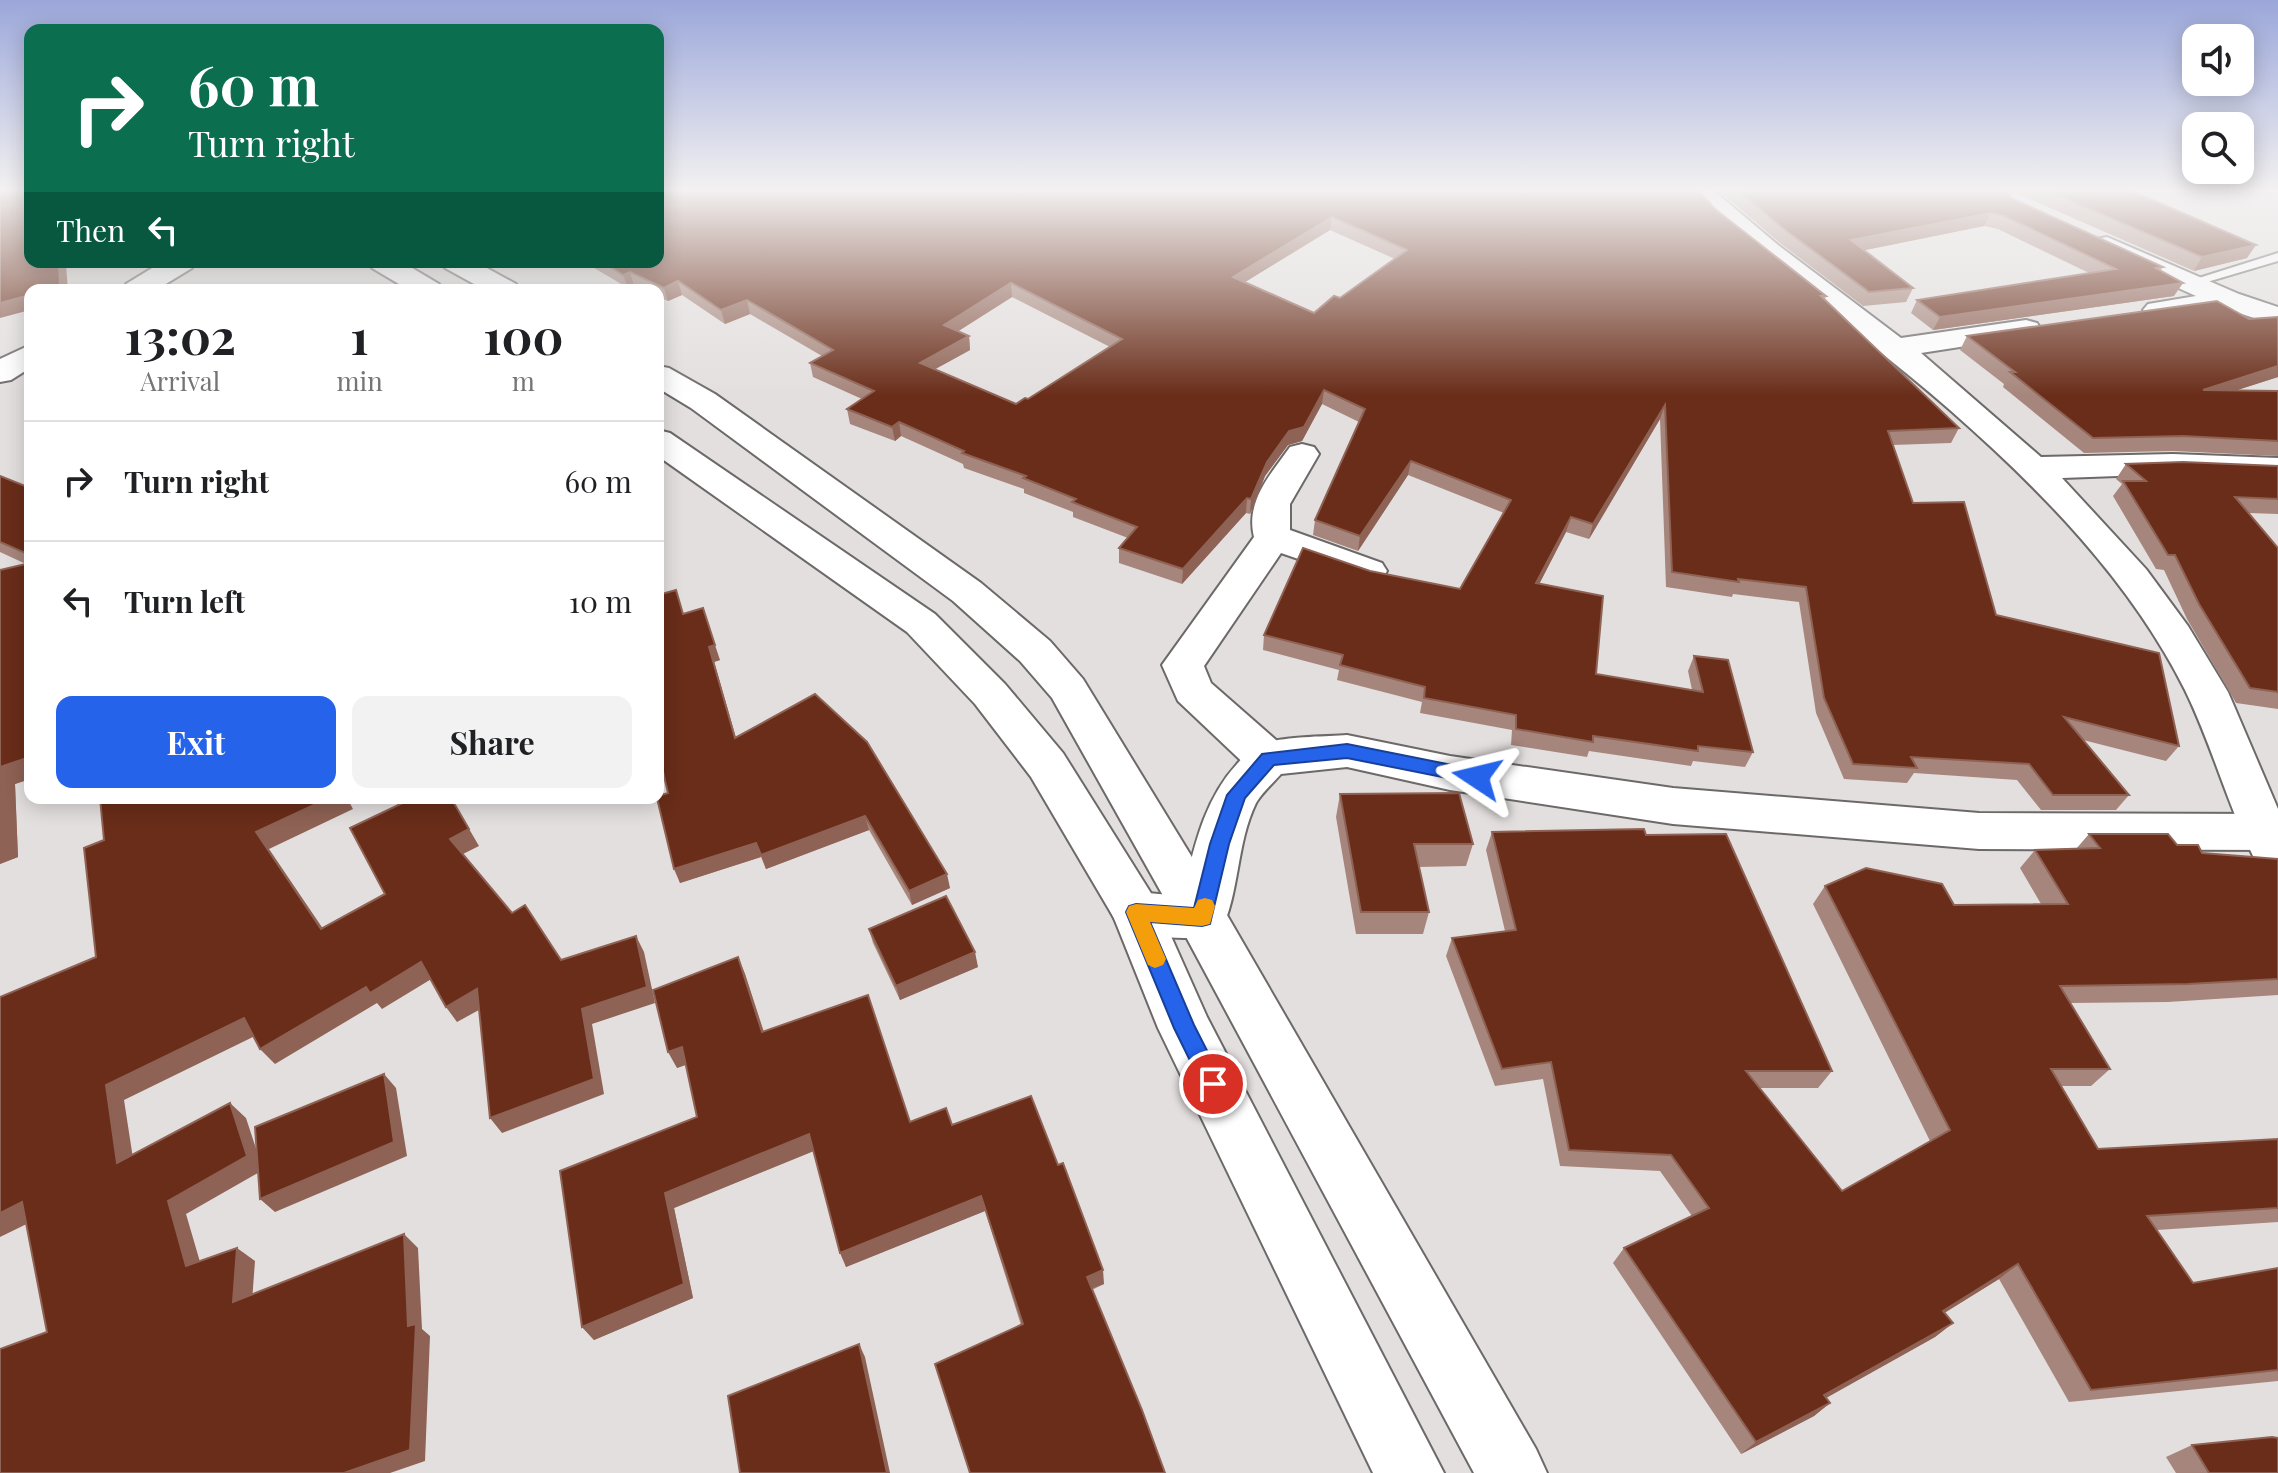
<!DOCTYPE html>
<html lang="en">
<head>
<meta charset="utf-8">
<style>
	body { margin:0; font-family:"Playfair Display",serif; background:#f2f2f2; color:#202124; height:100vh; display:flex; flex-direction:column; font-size:30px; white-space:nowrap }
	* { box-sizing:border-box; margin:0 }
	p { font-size:26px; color:#757577 }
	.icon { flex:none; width:44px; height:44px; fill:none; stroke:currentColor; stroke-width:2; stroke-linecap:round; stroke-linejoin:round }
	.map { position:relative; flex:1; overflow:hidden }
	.details { position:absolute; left:24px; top:284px; width:640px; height:520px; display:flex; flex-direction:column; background:#fff; border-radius:16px; box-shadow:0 4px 20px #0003 }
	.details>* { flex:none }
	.guide { position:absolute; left:24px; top:24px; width:640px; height:244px; border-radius:16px; box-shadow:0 4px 20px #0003; background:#0b6e4f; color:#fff; overflow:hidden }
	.tools { position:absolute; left:2182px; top:24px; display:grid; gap:16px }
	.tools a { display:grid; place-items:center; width:72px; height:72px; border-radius:16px; background:#fff; box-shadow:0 4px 20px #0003; font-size:40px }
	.pin { position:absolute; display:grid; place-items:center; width:68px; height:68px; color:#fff; margin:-34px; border:4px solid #fff; border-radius:50%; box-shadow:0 2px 8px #0007 }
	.me { position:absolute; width:88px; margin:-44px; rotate:280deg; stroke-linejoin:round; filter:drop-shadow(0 0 6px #0008) }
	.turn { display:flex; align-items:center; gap:28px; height:168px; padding:0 32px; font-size:36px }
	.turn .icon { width:104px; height:104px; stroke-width:2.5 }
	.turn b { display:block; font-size:56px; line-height:68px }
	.then { display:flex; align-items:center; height:76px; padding:0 32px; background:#0003; gap:16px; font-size:30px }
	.eta { display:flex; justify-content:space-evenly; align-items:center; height:136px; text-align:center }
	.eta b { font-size:48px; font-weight:700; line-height:56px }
	.cta { display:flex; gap:16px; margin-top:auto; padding:16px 32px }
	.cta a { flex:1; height:92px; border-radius:16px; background:#2563eb; color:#fff; font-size:32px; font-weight:700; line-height:92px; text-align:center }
	.cta a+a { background:#f2f2f2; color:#202124 }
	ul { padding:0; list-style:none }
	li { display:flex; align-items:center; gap:24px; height:120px; padding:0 32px; border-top:2px solid #e0e0e0 }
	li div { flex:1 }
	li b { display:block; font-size:30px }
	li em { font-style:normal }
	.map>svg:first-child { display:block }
</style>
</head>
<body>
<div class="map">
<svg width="2278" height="1473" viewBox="0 0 2278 1473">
	<rect width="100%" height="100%" fill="#e4dfdf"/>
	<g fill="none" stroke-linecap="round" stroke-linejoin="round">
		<g stroke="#6d6969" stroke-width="4">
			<path id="service" d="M2278,253v8l-88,26 -7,-4z"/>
		</g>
		<g stroke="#6d6969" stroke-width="4">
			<g id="minor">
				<path d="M1685,190h28l65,55 123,93 125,-18 11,3 4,6 -4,6 -116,18 120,104 132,-3 105,4v20l-105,-4 -111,4 84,91 42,57 40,66 50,117v68l-17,-6 -7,-13c-27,-54 -42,-113 -69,-168 -55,-110 -145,-201 -235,-280 -59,-52 -122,-98 -184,-147 -26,-22 -61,-45 -81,-73z"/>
				<path d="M2107,237l132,57 39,13v19l-51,-17 -69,10 -10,-3 -5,-6 5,-6 48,-8 -99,-45 -4,-6 4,-6z"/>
				<path d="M1302,444l12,3 5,7 -29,50v26l92,33 5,8 -5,8 -14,4 -87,-30 -77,113 7,17 73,64 6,12 -6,12 -16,4 -16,-4 -74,-70 -16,-36 92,-128c-9,-36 17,-63 36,-90z"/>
			</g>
		</g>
		<g stroke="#6d6969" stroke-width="4">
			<g id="tertiary">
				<path d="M162,262h34l-4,6 -36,22h-34l4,-6z"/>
				<path d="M30,345v23l-19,12 -11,2v-23z"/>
				<path d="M1347,735l103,21 223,32 306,25 299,1v36l-299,-1 -306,-25 -223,-34 -103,-23 -66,7c-8,9 -19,19 -25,29 -20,41 -16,90 -36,130 -31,10 -71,4 -102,-7l-7,-14 7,-14 18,-6 46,4c12,-47 21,-95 55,-132 5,-5 10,-14 17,-17 21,-11 68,-10 93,-12z"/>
			</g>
		</g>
		<g stroke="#6d6969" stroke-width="4">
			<g id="primary">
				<path d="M368,262h34l37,22 4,6h-34l-37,-22z"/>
				<path d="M441,262h35l40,22 4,6h-35l-40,-22z"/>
				<path d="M658,366l11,2 46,26 266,189 69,58 33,38 137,224 316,546 11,24h-73l-290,-540 -132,-235 -32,-37 -67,-60 -262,-193 -33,-20z"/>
				<path d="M658,430l12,3 265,181 70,70 58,69 91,145 53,119 237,456h-71l-215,-445 -44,-110 -83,-141 -56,-73 -68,-72 -249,-176z"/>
			</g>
		</g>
		<use href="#service" fill="#fff" fill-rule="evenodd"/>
		<use href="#minor" fill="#fff" fill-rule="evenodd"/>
		<use href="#tertiary" fill="#fff" fill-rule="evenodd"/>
		<use href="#primary" fill="#fff" fill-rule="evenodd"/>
	</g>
	<g fill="#a6867c" fill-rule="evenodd">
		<path d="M658,190l1057,19 111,87 -1,4 134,128 -8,15 -58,2 20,58 83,112 183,131 -13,15 -83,-21 46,55 -13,15h-75l-24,-30 -103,-7 -7,10 -63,-4 -28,-66 -17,-111 -66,-8 -1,3 -66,-10 -6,-168 -71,120 -23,-7 -27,52 57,90 96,16 -4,-19 6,-15 59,96 -8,15 -52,-6 -2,5 -102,-15 -2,6 -76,-12 1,-15 -92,-17 2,-11 -85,-22 2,-10 -76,-20 1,-15 106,-64 90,18 44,-76 -96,-38 -50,76 -45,-16 2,-15 44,-98 -37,-18 -20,37 -14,4 -23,31 -15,38 -4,-1 -64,71 -63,-21v-15l9,-10 -55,-21v-5l-49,-19v-4l-60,-21 -1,-4 -62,-28 -6,5 -45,-17 -3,-15 15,-10 -49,-22 -3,-14 12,-7 -72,-42 -25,10 -43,-29 -14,6 -10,-4v-7h-14l-10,-4 -6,2 -44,-26h74zM1330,230l65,29 -55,39 -26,15 -69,-31zM1012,297l98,50 -82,52 -12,5 -81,-35 35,-19 -1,-14 -11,-5z"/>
		<path d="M1718,190h412l117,68 -53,13 -180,-79 -4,3 1,3 152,69 -3,4 14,25 -241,34 -22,-17 6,-13 172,-27 -91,-44 -14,-3 -120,24 49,38 -7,14 -43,4 -83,-63z"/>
		<path d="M2278,317v60l-41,13 41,1v65l-105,-5 -89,2 -81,-66 1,-3 -44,-34 7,-14z"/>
		<path d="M2126,464l152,2v48l-30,-1 30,35v161l-42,-6 -49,-84 -23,-49 -8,-1 -43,-73 9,-12 -6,-5z"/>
		<path d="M0,476l30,12v291l-15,5 3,73 -18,7v-294l26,-6 -26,-12z"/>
		<path d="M684,614l36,46 -6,2 22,76 79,-44 135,194 -38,17 -43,-75 -103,39 -5,-12 -81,26 -12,-90z"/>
		<path d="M1340,794l133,50 -7,22 -47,1 10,45 -6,22h-67l-20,-117z"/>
		<path d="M1492,832l154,3 186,236 -14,17h-59l83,103 88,-50 -117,-237 12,-18 129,19 87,-1 -21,-36 15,-18 41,-1 13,-15 88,11 25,8 76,6v136l-110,7 -98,1 40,66 -19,17h-30l37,63 180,-10v83l-121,8 36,53 85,-15v113l-209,21 -70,-123 -55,34 9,10 -18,14 -109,61 4,5 -16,13 -73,38 -128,-191 11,-15 68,-32 -32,-45 -100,-5 -17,-87 -48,7 -49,-130 6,-18 53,-7 -19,-81z"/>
		<path d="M869,929l109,38 -78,33 -27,-57z"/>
		<path d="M738,957l7,17 19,58 146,90 42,3 152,159 -83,41 -36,-114 -139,56 -32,-116 -140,57 19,90 -99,42 -12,-13 115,-210 -11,-52 -9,3z"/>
		<path d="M2192,1445l86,28h-102l-10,-16z"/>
	</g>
	<g fill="#8e6254">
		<path d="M2005,190h10l-1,2 -14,9z"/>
		<path d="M1991,213l-7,13 -138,28 5,-14z"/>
		<path d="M1332,217l-2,13 -98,60 1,-13z"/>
		<path d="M2256,245l-9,13 -53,13 8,-14z"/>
		<path d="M59,262h26l-19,3 2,25h-18z"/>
		<path d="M630,272l4,14 -6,2 -5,-13z"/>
		<path d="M678,281l4,14 -14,6 -4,-13z"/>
		<path d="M1011,283l1,14 -66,42 -2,-14z"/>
		<path d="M2183,283l-9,13 -241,34 7,-13z"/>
		<path d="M30,295v15l-30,8v-15z"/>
		<path d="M747,300l3,14 -25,10 -4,-14z"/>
		<path d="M969,336l1,14 -49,27 -1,-14z"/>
		<path d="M2278,366v11l-84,27 9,-14z"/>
		<path d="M1324,390l-2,14 -20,37 -14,4 -23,31 -15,38 1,-15 16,-37 22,-31z"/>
		<path d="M1665,405l-5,14 -71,120 4,-15z"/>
		<path d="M899,422l2,14 -6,5 -3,-14z"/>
		<path d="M1411,461l-3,14 -50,76 2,-15z"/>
		<path d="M1247,498l-1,15 -64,71 1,-15z"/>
		<path d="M1571,517l-5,15 -34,66 4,-15z"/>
		<path d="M715,645l5,15 -6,2 26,90 -31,-105z"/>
		<path d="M30,757v22l-15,5 3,73 -18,7v-97z"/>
		<path d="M329,798h18l6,11 -84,40 65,96 -13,-16 -65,-97z"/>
		<path d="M451,798l28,48 -18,9 -11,-16z"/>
		<path d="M865,816l4,14 -103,39 -5,-14z"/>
		<path d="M756,843l5,14 -81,26 -6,-14z"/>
		<path d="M947,874l3,14 -38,17 -3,-14z"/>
		<path d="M636,936l8,16 11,51 -63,21 12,70 -102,39 -12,-15 92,-109z"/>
		<path d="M975,952l3,15 -78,33 -4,-14z"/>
		<path d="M738,957l7,17 24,75 -7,-17z"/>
		<path d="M421,962l12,16 -51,31 -5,-6 -102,61 -15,-15 106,-62z"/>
		<path d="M477,989l11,16 -31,17 -11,-15z"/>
		<path d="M244,1018l15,16 -135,66 12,78 -19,-15 -11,-78z"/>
		<path d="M682,1047l8,16 -13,5 -9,-16z"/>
		<path d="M384,1074l12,14 11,68 -132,56 -15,-13z"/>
		<path d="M230,1103l16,15 17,52 -77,44 19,65 -19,-13 -18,-65z"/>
		<path d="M809,1134l7,16 -142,58 19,90 -99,42 -12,-13 83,-134z"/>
		<path d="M981,1196l4,15 -139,56 -6,-14z"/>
		<path d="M22,1202l21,14 -43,21v-24z"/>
		<path d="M404,1234l14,14 4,81 8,7 -5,125 -35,12h-46l64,-147z"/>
		<path d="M237,1248l18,13 -4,54 -18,-13z"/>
		<path d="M2018,1264l-19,15 -74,46 18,-14z"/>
		<path d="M1103,1270l1,14 -16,6 -1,-13z"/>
		<path d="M1953,1323l-18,14 -127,71 16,-13z"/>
		<path d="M859,1344l6,13 25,116h-3z"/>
		<path d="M1830,1403l-16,13 -73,38 15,-12z"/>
	</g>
	<g fill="#692d19" stroke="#8e6254" stroke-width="2" fill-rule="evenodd">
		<path d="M0,190h30v72h29l1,25 -10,3h-20v5l-30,8z"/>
		<path d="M658,190h1040l17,19 111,87h-5l138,132 -71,3 25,72 51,-1 32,113 163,38 20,93 -115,-29 65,78h-76l-24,-31 -118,-7 6,11 -64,-4 -29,-66 -18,-111 -68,-8 1,3 -67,-10 -7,-167 -72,119 -22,-7 -35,66 67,13 -7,78 107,18 -9,-36 34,4 25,92 -55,-6v5l-105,-15v6l-77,-13v-14l-92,-17 1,-11 -85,-22 3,-10 -79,-20 39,-87 67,23 90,18 51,-89 -100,-39 -51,75 -45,-16 50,-111 -41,-19 -20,37 -15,4 -22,31 -16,37 -4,-1 -64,71 -64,-21 18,-21 -65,-25 4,-3 -53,-21 3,-2 -64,-23 2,-2 -65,-29 -7,5 -45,-18 27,-18 -64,-28 23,-13 -86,-50 -26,10 -43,-29 -14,7 -34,-16 -7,3 -21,-13h56zM1332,217l75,33 -67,48 -6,-2 -20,17 -81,-36zM1011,283l111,56 -94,60 -3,-1 -9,6 -96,-41 49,-27 -25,-11z"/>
		<path d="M1737,190h270l4,8 152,69 -7,1 27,15 -243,34 -23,-17 199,-31 -112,-53 -13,-3 -140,27 62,48 -44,4 -84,-62z"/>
		<path d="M2045,190h85l126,55 -54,12z"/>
		<path d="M2217,301l32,18 29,-2v49l-75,24 75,1v50l-95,-5 -90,2 -83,-66h5l-48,-36z"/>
		<path d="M2183,462l95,4v33l-43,-2 43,51v144l-28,-4 -51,-84 -24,-49h-7l-45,-74h23l-20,-17z"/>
		<path d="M0,476l30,12v67l-30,-13z"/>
		<path d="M30,563v194l-30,10v-197z"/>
		<path d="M676,590l7,24 20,-6 12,37 -6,2 26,91 80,-44 52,48 80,132 -38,17 -44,-75 -104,39 -5,-12 -82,26 -17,-71 1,-2 10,-3 -10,-43v-155z"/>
		<path d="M1459,793l14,51h-59l15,68h-68l-21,-118z"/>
		<path d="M100,798h229l-73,34 65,97 64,-35 -35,-66 63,-30h38l18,31 -19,10 62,74 13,-8 36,55 75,-24 11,51 -65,22 12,70 -104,39 -13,-129 -31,18 -25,-45 -51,31 -4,-6 -106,62 -16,-31 -138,67 11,78 113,-60 17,53 -79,45 18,65 51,-18 -4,54 171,-68 4,92 8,-2 -6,126 -66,23h-344v-124l47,-17 -25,-130 -22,11v-216l96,-40 -12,-109 20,-8z"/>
		<path d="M1644,829l2,6 80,-1 106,237h-86l96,120 108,-61 -125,-244 41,-18 76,16 12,21 114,-1 -33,-54 65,-2 -11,-14h79l9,11h21l4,8 76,6v120l-90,5 -128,2 50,83h-59l47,80 180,-10v69l-131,8 46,67 85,-15v102l-187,20 -73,-126 -75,47 10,12 -129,72 6,8 -74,39 -132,-194 85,-40 -38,-53 -102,-5 -18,-88 -49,7 -50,-131 64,-8 -24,-98z"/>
		<path d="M946,896l29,56 -79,34 -27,-57z"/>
		<path d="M738,957l24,75 106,-37 42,127 36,-14 6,17 79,-29 27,69 5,-2 40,107 -16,7 55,133 23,63h-195l-35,-109 88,-40 -42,-128 -141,57 -31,-119 -144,59 19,91 -102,43 -22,-156 137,-54 -15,-70 -14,5 -15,-62z"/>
		<path d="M384,1074l10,68 -134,57 -5,-72z"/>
		<path d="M859,1344l28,129h-147l-12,-77z"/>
		<path d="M2272,1437l6,1v35h-69l-17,-28z"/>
	</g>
	<linearGradient id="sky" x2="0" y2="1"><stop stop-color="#9ba7da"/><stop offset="0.48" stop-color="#f3f1f1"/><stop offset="1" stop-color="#f3f1f1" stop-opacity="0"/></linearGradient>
	<rect width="2278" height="396" fill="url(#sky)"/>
	<path fill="#2563eb" stroke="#184099" stroke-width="2" d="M1347,744l130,26 9,7 -9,7 -130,-26 -73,7 -29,33 -16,46 -19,80 -8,2 -52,-4 44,103 30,59 -3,7 -8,4 -8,-4 -31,-63 -48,-116 3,-6 7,-2 58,4 16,-64 17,-49 35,-41z"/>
	<path fill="#f59e0b" d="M1205,898l7,2 3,6 -5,18 -8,2 -52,-4 16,37 -3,6 -8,3 -7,-3 -22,-53 3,-6 7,-2 58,4 4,-8z"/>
</svg>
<div class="tools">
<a><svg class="icon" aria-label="sound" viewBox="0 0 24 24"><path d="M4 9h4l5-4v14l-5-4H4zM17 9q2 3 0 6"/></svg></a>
<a><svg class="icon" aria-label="search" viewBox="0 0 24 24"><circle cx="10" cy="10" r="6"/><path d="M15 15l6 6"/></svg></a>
</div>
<div class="pin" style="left:1213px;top:1084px;background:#d93025"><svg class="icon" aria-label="arrive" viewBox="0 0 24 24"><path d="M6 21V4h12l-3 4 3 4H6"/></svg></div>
<svg class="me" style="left:1477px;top:777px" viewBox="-20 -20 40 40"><path d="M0-17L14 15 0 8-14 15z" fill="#2563eb" stroke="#fff" stroke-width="4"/></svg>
<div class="guide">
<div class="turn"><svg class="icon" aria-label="right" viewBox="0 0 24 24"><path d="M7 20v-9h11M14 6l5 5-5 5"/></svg><div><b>60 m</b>Turn right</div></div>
<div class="then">Then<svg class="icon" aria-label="left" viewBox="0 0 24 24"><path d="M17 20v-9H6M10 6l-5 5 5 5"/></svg></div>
</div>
<section class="details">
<div class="eta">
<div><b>13:02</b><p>Arrival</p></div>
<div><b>1</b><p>min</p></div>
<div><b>100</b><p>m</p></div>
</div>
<ul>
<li><svg class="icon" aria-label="right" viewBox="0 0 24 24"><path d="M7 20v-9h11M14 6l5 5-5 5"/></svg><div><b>Turn right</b></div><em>60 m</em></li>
<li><svg class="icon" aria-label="left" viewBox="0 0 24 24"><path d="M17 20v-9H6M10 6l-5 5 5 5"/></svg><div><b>Turn left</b></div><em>10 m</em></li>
</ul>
<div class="cta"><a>Exit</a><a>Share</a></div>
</section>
</div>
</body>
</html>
